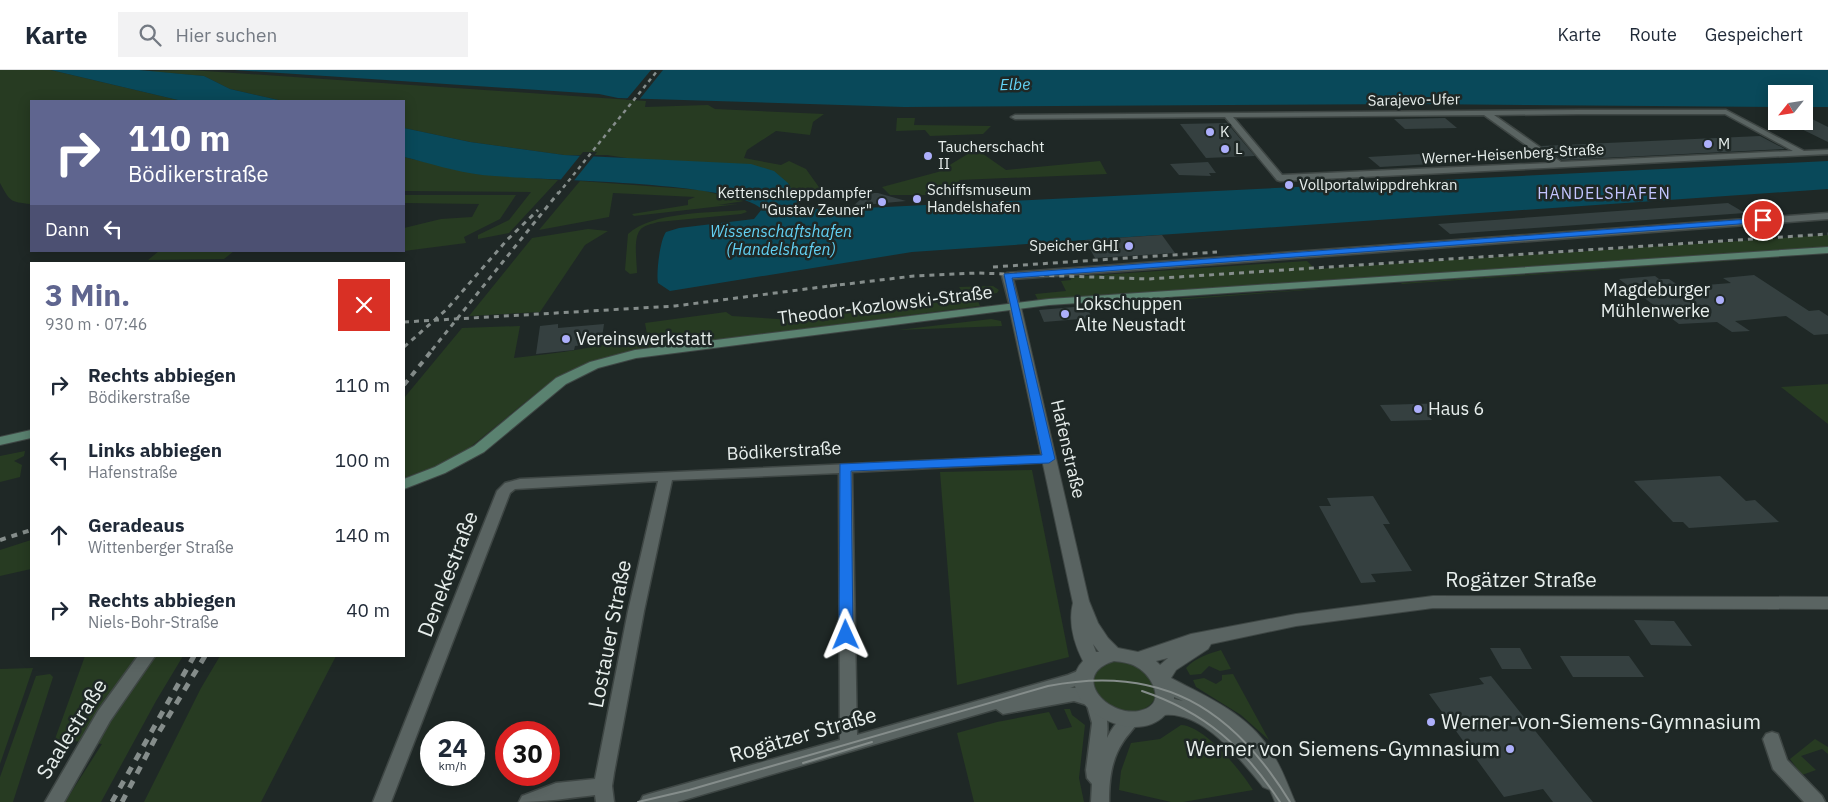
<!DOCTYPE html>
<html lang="de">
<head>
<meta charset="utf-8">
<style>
	body { margin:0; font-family:"IBM Plex Sans",sans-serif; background:#f2f2f3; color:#1f2937; height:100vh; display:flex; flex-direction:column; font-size:19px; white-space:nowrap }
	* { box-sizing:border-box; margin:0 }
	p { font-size:16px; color:#747a83 }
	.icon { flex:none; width:28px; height:28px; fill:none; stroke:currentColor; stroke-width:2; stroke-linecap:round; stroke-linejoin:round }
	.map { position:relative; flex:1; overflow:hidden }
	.drawer { position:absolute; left:30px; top:192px; width:375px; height:395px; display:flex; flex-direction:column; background:#fff; border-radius:0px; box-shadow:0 2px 12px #0003 }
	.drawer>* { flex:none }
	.guide { position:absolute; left:30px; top:30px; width:375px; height:152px; border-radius:0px; box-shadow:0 2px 12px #0003; background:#5f658f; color:#fff; overflow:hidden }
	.needle { width:32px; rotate:240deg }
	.fabs { position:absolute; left:1768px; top:15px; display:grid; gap:10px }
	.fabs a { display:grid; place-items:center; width:45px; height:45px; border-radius:0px; background:#fff; box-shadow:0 2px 12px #0003; font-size:25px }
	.speed { position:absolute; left:420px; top:651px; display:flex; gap:10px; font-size:25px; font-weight:700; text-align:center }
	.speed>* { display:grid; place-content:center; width:65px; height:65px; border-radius:50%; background:#fff; box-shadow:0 2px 12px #0003; line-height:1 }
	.speed small { font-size:12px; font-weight:400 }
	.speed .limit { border:8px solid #d22; background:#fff; color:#111 }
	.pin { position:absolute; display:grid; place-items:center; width:42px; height:42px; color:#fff; margin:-21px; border:2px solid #fff; border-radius:50%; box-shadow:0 1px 5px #0007 }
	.me { position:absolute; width:55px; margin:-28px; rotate:359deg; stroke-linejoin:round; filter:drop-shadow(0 0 4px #0008) }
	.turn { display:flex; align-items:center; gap:18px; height:105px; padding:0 15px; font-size:22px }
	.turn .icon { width:65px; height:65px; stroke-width:2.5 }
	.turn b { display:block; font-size:35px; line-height:42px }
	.then { display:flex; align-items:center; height:48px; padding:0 15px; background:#0003; gap:10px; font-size:19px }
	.round { display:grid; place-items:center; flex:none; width:52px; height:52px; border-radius:0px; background:#f2f2f3 }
	.summary { display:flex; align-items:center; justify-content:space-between; height:85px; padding:0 15px }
	h1 { font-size:30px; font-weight:800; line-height:38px; color:#5f658f }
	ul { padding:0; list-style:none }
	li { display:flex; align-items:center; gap:15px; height:75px; padding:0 15px }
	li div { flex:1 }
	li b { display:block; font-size:19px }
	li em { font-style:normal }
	header { display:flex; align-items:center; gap:30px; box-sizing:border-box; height:70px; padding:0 25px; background:#fff; border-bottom:1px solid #e0e1e3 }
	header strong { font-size:24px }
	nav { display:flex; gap:28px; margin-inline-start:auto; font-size:18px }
	.search { width:350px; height:45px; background:#f2f2f3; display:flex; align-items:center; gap:12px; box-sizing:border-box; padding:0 18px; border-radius:0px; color:#747a83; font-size:19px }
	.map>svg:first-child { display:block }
</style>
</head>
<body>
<header>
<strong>Karte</strong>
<div class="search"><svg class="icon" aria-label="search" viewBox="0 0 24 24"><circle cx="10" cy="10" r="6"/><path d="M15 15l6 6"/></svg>Hier suchen</div>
<nav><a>Karte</a><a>Route</a><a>Gespeichert</a></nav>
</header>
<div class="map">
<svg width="1828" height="732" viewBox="0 0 1828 732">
	<rect width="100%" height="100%" fill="#1f2826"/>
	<g fill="#273b22">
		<path d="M0,0h51l131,31h-151v103c-22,-2 -21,-3 -31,-21z"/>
		<path d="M190,0l456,31 -1,6 63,-2 7,4 109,5 -11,8 -3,13 -34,-4 -29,19 -3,8 37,7 8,-4 17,8 15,21 -10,5 -18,1 -5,-13 -181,-28h-43l-94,-13 -66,-14v-27h-121l-53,-12 -26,-13 -59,-5z"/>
		<path d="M897,48h18l-1,7 77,1 -8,8 -53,2 -5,-6 -29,1z"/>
		<path d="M976,79l30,21 94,-9 7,13 -148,6 4,6 -19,9h-54l-8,-8 56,-15z"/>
		<path d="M404,87l73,17 81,6 -49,53 -31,6v-4l31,-15 22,-28 -127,-1z"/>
		<path d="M580,111l121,9 43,11 -26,4 21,-1 -105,12 -2,-2 56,-9v-5l7,-3 -82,-4 -4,24 -70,13z"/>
		<path d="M404,125h112l-16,24 -36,18 2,6 -62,8v-23l37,-9 31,-2 7,-13 -75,-1z"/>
		<path d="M745,140l2,2 -6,2 -83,8c-6,2 -14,3 -18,8 -7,9 -3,32 -3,43l-7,1 -5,-4 3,-36c25,-23 84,-21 117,-24z"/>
		<path d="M588,159l20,2 -23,14 -45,67 -71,4 63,-78z"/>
		<path d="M1828,165v12l-27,2 -763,51 -3,-6 31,-3 -5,-10 10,-1 -1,-3 237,-16 8,8z"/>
		<path d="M159,181h75l-10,8 -76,1z"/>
		<path d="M1828,184l-426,30 -1,-1z"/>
		<path d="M993,216l6,4 -2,3 -21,3 4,10 -342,44 -43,10 -35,16 -21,15 -71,58 -33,18 -31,11v-80l58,-70 58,-2 -6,32c46,-5 89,-11 133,-24l-2,-11 81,-11 6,4 76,5 -1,-7 103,-8 1,-2 46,-3 -2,-4 9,-2 -5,-8z"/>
		<path d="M1321,219l-215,16 -1,-1 209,-15z"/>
		<path d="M991,249l10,2 1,5 -104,4z"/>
		<path d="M1828,314v40l-47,-37z"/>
		<path d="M25,381l-1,5 -10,5 8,4 -2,12 -20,5v-26z"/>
		<path d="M1032,400l37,187 -112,28 -17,-213z"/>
		<path d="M31,470v29l-31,7v-26z"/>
		<path d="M1221,580l10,19 -11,2 -11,-5 -8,8 -11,1 -4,-7c9,-10 22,-14 35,-18z"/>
		<path d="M85,586h98l-27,45 -55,101h-36l37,-58 -47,-5z"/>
		<path d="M220,586h116l-75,146h-117l57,-114z"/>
		<path d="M1112,590l20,1 21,15 3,21c-19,35 -79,-1 -60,-26 3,-5 11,-8 16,-11z"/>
		<path d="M33,598l-33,96v-95z"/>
		<path d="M50,604l3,3 -40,125h-13v-25l36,-101z"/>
		<path d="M1233,604l36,66 -28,-25 -45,-28 -3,-7 11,-2 12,6 6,-4v-5z"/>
		<path d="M1064,639h6l2,6 13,10 -6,53 5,24h-110l-17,-69 40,-11 52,-10 9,18 14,-3z"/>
		<path d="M1181,655c24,1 60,46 72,65l-70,12h-12l-52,-12 2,-19 10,-28 29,-4z"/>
		<path d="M1815,669l13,8v7l-6,-5 -21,7 15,14 -14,5 -12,-16z"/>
	</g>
	<g fill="#09495a">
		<path d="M51,0h88l65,6 26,13 53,12h-101z"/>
		<path d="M234,0h1594v37h-24v-13h-28v13l-360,-3 -512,3 -286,-9 -19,-4z"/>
		<path d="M404,58l66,14 94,13 187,9 23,7 14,12 12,23 24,4 1004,-49v28l-916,63 -242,39 -12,-8c-2,-10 2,-43 8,-51l13,-4 75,-9 8,-10c-32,-29 -227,-28 -280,-34 -26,-3 -53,-12 -78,-18z"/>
	</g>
	<g fill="#1f2826">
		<path d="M651,0h12l-24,30h-13z"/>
		<path d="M583,82h14l-25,31h-14z"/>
	</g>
	<g fill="#354040">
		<path d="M1804,45l24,12v15l-43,-21h19z"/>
		<path d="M1445,48l12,10 -52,1 -11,-10z"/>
		<path d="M1227,53l28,33 -49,2 -26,-34z"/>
		<path d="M1760,66l25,13 -223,11 -21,-14z"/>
		<path d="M1420,84l13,10 -53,3 -12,-10z"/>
		<path d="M1208,92l8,11h-7l2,3 -32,-1 -9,-11z"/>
		<path d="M868,123h10l28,8 -53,5z"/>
		<path d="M1728,133l17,10 -295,21 -12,-10z"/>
		<path d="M1162,165l13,18 -80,5 -10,-18z"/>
		<path d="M1754,205l55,36 10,-1 9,6v18l-14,1 -28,-19 -51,5 15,10 -18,1 -15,-10 -38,2 -60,-45 36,-3 4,3h10l12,8 50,-4 -8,-5z"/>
		<path d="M1086,236l6,12 -48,4 -5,-12z"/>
		<path d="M558,254v4l46,-4 -2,14 -17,2 -1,5 -9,1 -1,4 -38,4 4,-28z"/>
		<path d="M1450,333l7,10 -30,1 5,6 -41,1 -11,-16z"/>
		<path d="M1720,406l26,25 9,-1 24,22 -90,6 -6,-6h-10l-39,-41z"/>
		<path d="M1373,426l17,28h-7l29,47 -41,3 5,8 -15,1 -42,-77h12l-4,-8z"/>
		<path d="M1634,550l40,1 18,25 -41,-1z"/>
		<path d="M1490,578h30l12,21h-30z"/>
		<path d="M1560,586h69l15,21h-71z"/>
		<path d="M1491,606l91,113 11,13h-40l-10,-13 -39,8 -75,-103 55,-10 -5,-6z"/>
	</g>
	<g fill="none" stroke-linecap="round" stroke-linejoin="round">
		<g stroke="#3e4644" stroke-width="3">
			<g id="minor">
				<path d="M1579,40h147l78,41 24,-1v4l-548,27 -3,-1 -52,-63 -210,2 -4,-2 4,-2zM1579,44h146l68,37 -232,11 -67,-47zM1484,45l67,48 -269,12 -49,-58z"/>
				<path d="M1828,143v6l-815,60 7,28 -5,3 -5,-3 -8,-31 5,-3z"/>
				<path d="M1049,385l5,1 1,3 -1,3 -202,10 5,263 211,-60 17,-7 6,2 2,5 -2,5 -21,8c6,-1 11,1 16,3 20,6 23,28 21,47 6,-11 16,-28 30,-23l2,5c-4,8 -11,14 -16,22 -12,18 -14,39 -14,60h-18l1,-18 -5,-6 -1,-8 6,-47 -5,-18 -13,-4 -71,13 -7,-5 -319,93h-37l3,-6 6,-2 191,-54 -1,-267 -167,7 -28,131 -30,162 -2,13 2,16h-18l-1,-7c-26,3 -50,7 -76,7l3,-6 34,-13 39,-4 33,-168 30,-130 -143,8 -5,4 -119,309h-18l124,-311 8,-8 15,-4z"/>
				<path d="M138,586h17l-45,65 -46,81h-19l53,-91z"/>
				<path d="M1772,662l6,2 9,26 35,36 3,6h-21l-31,-33 -10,-30 3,-5z"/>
			</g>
		</g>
		<g stroke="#3e4644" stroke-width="2">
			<path id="tertiary" d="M1015,234l6,3 68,294 9,22 10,15 10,10 20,4 53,-18 105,-20 137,-18 395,1v12l-395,-1 -137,18 -85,18 -3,5 -32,21 -5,8c38,20 79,37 101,75 10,15 16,33 23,49h-20l-5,-12 -7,-3c-22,-27 -59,-75 -98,-72 -35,36 -117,-17 -82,-54 -9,-18 -15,-38 -10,-58l-64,-296zM1093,574l6,8h-3zM1168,588l-8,7 -4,-4zM1114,591c9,1 18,2 26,8 15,11 26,37 -1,42 -32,6 -70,-36 -25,-50zM1174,627l9,4 -9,-2z"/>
		</g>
		<g stroke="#3e4644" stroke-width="2">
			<g id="secondary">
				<path d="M1828,177v6l-779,52 -413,53 -38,10 -32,16 -82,68 -39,21 -41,16v-10l31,-12 39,-21 82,-68 34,-16 45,-12 414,-51z"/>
				<path d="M31,360v8l-31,7v-8z"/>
			</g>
		</g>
		<use href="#minor" fill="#5a6462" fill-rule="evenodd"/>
		<use href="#tertiary" fill="#5a6462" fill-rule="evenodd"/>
		<use href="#secondary" fill="#5a8270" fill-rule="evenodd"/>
		<g stroke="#858d8b" stroke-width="2">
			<path d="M1142,621c63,21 102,56 138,111"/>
			<path d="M803,693l69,-21"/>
			<path d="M638,732l51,-12 359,-104c112,-22 184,21 242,116"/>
		</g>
		<path stroke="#858d8b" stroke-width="2.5" stroke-dasharray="4 4" stroke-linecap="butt" d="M558,124l100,-124"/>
		<g stroke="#858d8b" stroke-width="3" stroke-dasharray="5 5" stroke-linecap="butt">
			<path d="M993,197l224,-15"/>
			<path d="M830,216l84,-10 63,-3 171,6 680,-45"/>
			<path d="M404,252l271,-16 162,-21"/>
			<path d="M404,277l43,-38 60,-69 31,-30"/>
			<path d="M432,280l127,-158"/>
		</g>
		<g stroke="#858d8b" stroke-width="4" stroke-dasharray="6 6" stroke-linecap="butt">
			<path d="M404,315l29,-36"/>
			<path d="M0,470l31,-10"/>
		</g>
		<g stroke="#858d8b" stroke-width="5" stroke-dasharray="8 8" stroke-linecap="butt">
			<path d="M112,732l82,-146"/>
			<path d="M122,732l34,-65 49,-81"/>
		</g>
	</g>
	<path fill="#1a73e8" stroke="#114b97" d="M1763,148l4,2 -1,2 -754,56 43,181 -6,4 -198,8 2,164 -2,4h-10l-2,-4 1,-171 202,-9 -38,-181z"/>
	<g fill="#adaffb" stroke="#1f2826" stroke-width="2">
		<circle cx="1210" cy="62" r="5"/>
		<circle cx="1708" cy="74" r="5"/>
		<circle cx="1225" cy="79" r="5"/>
		<circle cx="928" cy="86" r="5"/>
		<circle cx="1289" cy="115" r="5"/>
		<circle cx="917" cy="129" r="5"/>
		<circle cx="882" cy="132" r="5"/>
		<circle cx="1129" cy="176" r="5"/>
		<circle cx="1720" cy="230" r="5"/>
		<circle cx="1065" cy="244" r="5"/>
		<circle cx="566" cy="269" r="5"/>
		<circle cx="1418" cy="339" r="5"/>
		<circle cx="1431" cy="652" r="5"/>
		<circle cx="1510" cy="679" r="5"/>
	</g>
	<g text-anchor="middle" stroke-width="5" stroke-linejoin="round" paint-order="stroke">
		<g font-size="15" fill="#e7eeec" stroke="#1f2826">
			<text transform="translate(1414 30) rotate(-1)" y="5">Sarajevo-Ufer</text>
			<text transform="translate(1513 84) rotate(-3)" y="5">Werner-Heisenberg-Straße</text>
		</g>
		<g font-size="15" fill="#e7eeec" stroke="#1f2826" text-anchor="start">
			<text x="1220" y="67">K</text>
			<text x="1718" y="79">M</text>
			<text x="938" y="82">Taucherschacht<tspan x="938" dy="17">II</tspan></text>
			<text x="1235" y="84">L</text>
			<text x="1299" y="120">Vollportalwippdrehkran</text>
			<text x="927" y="125">Schiffsmuseum<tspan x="927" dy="17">Handelshafen</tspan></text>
			<text x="872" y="128" text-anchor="end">Kettenschleppdampfer<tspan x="872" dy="17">"Gustav Zeuner"</tspan></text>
			<text x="1119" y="181" text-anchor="end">Speicher GHI</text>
		</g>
		<g font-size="16" font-style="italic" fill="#63d2f5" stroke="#1f2826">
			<text transform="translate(1015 14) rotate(-1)" y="6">Elbe</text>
			<text x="781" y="167">Wissenschaftshafen<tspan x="781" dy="18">(Handelshafen)</tspan></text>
		</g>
		<g font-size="16" letter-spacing="1" fill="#c3c5ff" stroke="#1f2826">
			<text x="1604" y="129">HANDELSHAFEN</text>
		</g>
		<g font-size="18" fill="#e7eeec" stroke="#1f2826" text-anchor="start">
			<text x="1710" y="226" text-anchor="end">Magdeburger<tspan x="1710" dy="21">Mühlenwerke</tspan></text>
			<text x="1075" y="240">Lokschuppen<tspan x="1075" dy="21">Alte Neustadt</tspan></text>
			<text x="576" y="275">Vereinswerkstatt</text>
			<text x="1428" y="345">Haus 6</text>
		</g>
		<g font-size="18" fill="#e7eeec" stroke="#1f2826">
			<text transform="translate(885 235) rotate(-7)" y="6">Theodor-Kozlowski-Straße</text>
			<text transform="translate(1068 379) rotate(77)" y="6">Hafenstraße</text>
			<text transform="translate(784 381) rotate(-3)" y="6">Bödikerstraße</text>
		</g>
		<g font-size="21" fill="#e7eeec" stroke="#1f2826">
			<text transform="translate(448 504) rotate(-69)" y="7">Denekestraße</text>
			<text x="1521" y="517">Rogätzer Straße</text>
			<text transform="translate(610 564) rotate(-79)" y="7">Lostauer Straße</text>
			<text transform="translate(72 659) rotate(-58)" y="7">Saalestraße</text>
			<text transform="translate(803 665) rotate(-16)" y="7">Rogätzer Straße</text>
		</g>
		<g font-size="21" fill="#e7eeec" stroke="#1f2826" text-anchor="start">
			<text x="1441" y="659">Werner-von-Siemens-Gymnasium</text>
			<text x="1500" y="686" text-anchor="end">Werner von Siemens-Gymnasium</text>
		</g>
	</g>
</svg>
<div class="fabs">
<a><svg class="needle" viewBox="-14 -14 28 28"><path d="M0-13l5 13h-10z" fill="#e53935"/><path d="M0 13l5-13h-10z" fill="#747a83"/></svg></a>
</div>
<div class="speed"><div>24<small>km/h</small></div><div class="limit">30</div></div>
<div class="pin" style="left:1763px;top:150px;background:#d93025"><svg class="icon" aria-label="arrive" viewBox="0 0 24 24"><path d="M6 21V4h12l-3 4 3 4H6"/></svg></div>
<svg class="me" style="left:846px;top:565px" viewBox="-20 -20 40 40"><path d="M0-17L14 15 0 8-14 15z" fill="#1a73e8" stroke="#fff" stroke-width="4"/></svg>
<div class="guide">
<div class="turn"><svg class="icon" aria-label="right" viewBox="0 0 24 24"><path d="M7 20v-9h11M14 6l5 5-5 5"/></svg><div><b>110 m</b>Bödikerstraße</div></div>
<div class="then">Dann<svg class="icon" aria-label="left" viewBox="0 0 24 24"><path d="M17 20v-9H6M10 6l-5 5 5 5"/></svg></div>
</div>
<section class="drawer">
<div class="summary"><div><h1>3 Min.</h1><p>930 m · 07:46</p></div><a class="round" style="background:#d93025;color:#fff"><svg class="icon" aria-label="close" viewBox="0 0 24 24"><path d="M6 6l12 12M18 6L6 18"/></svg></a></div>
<ul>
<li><svg class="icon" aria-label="right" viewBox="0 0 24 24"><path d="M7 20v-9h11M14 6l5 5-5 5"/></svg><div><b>Rechts abbiegen</b><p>Bödikerstraße</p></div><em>110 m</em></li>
<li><svg class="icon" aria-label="left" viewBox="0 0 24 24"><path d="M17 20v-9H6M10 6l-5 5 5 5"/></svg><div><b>Links abbiegen</b><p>Hafenstraße</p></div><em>100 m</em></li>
<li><svg class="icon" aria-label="ahead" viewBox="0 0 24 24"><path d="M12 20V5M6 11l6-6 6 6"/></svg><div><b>Geradeaus</b><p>Wittenberger Straße</p></div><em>140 m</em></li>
<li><svg class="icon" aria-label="right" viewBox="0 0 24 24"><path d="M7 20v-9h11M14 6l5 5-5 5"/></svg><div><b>Rechts abbiegen</b><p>Niels-Bohr-Straße</p></div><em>40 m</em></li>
</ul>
</section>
</div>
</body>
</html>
